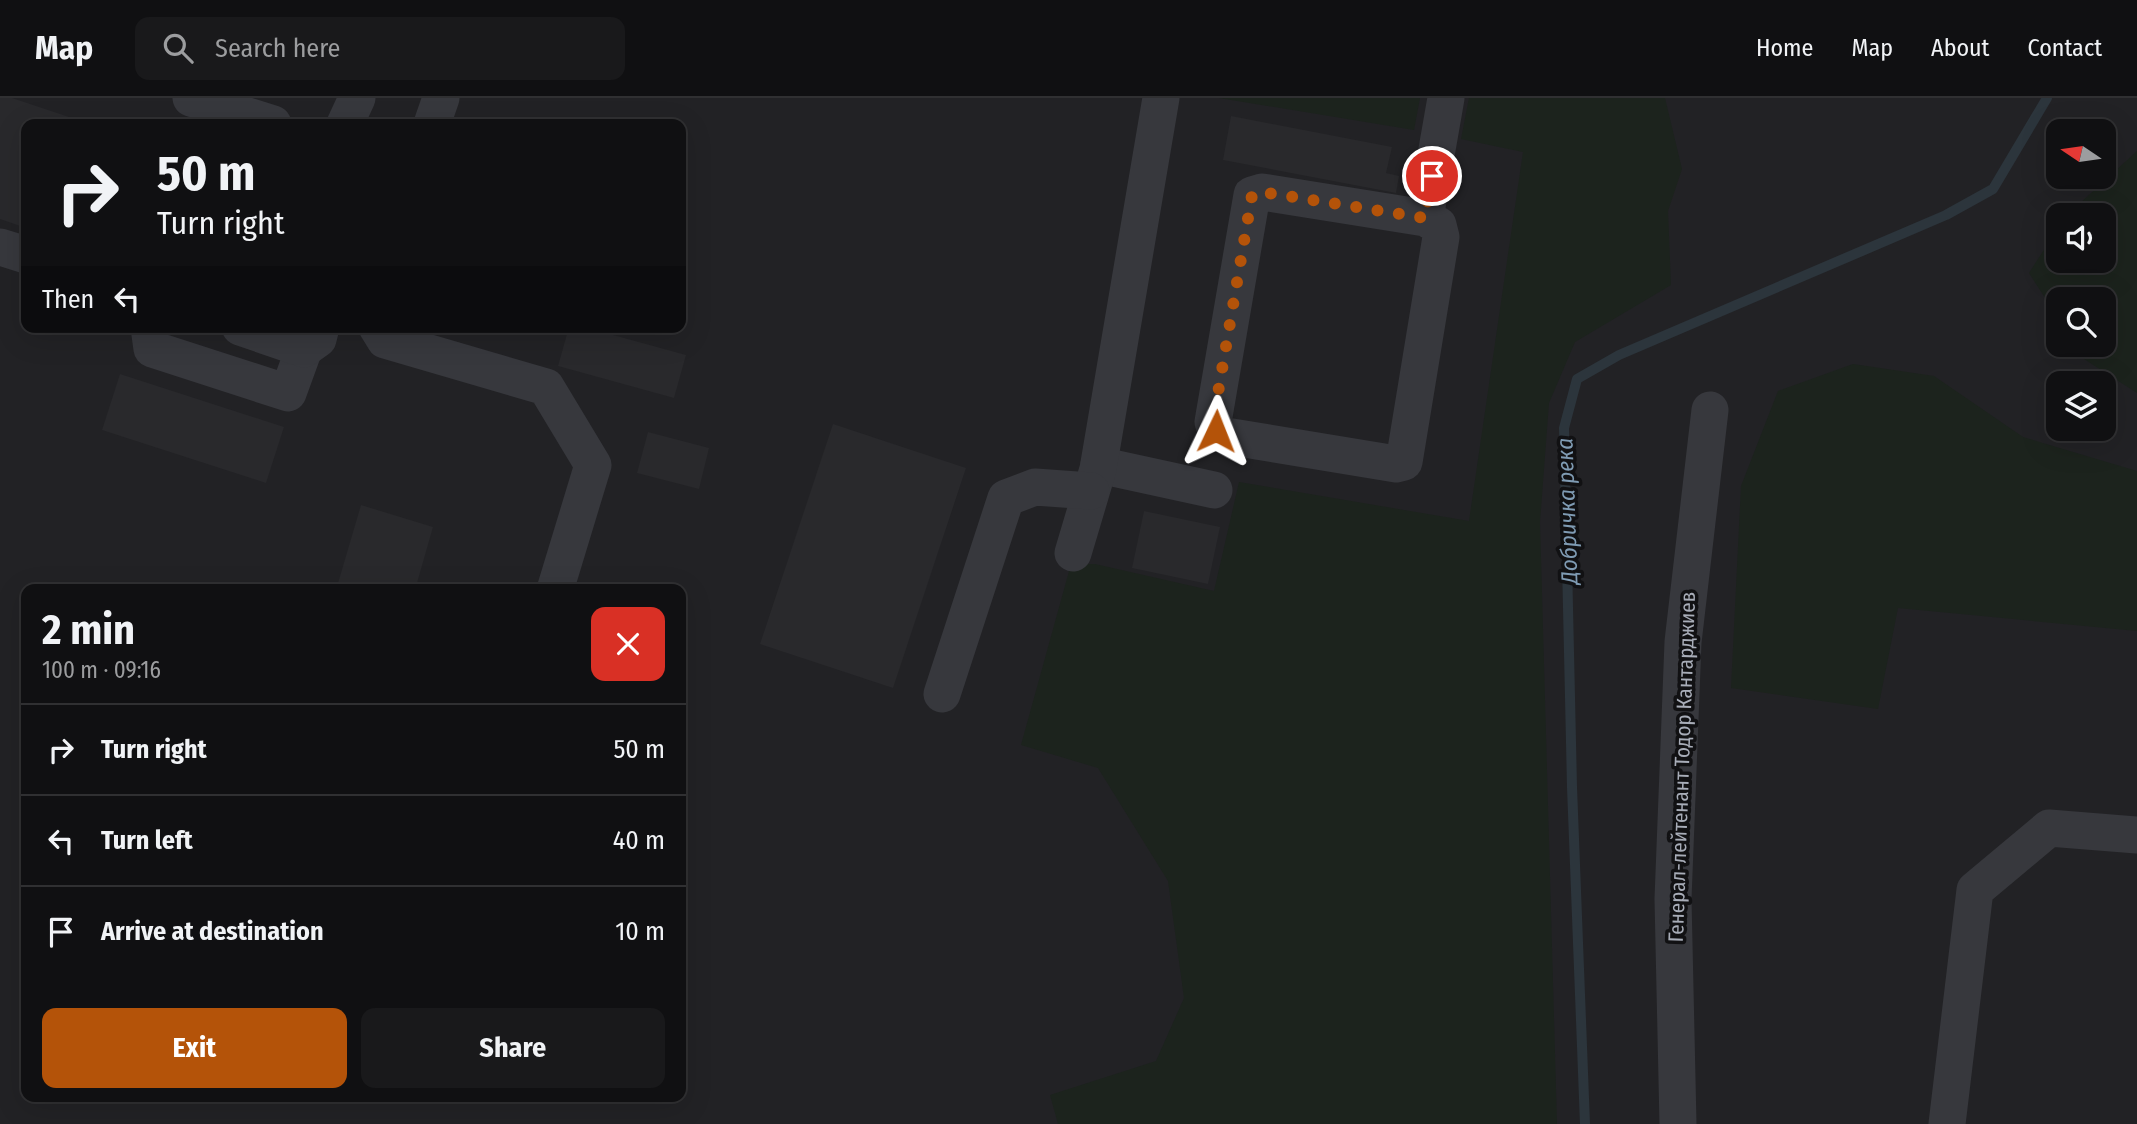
<!DOCTYPE html>
<html lang="en">
<head>
<meta charset="utf-8">
<style>
	body { margin:0; font-family:"Fira Sans Condensed",sans-serif; background:#19191b; color:#f1f3f6; height:100vh; display:flex; flex-direction:column; font-size:26px; white-space:nowrap }
	* { box-sizing:border-box; margin:0 }
	p { font-size:23px; color:#9c9d9f }
	.icon { flex:none; width:38px; height:38px; fill:none; stroke:currentColor; stroke-width:2; stroke-linecap:round; stroke-linejoin:round }
	.map { position:relative; flex:1; overflow:hidden }
	.panel { position:absolute; left:21px; top:486px; width:665px; height:518px; display:flex; flex-direction:column; background:#101012; border-radius:14px; box-shadow:0 7px 28px #0002,0 0 0 2px #303032 }
	.panel>* { flex:none }
	.hud { position:absolute; left:21px; top:21px; width:665px; height:214px; border-radius:14px; box-shadow:0 7px 28px #0002,0 0 0 2px #303032; background:#101012; color:#f1f3f6; overflow:hidden }
	.needle { width:46px; rotate:283deg }
	.controls { position:absolute; left:2046px; top:21px; display:grid; gap:14px }
	.controls a { display:grid; place-items:center; width:70px; height:70px; border-radius:14px; background:#101012; box-shadow:0 7px 28px #0002,0 0 0 2px #303032; font-size:35px }
	.pin { position:absolute; display:grid; place-items:center; width:60px; height:60px; color:#fff; margin:-30px; border:4px solid #fff; border-radius:50%; box-shadow:0 2px 7px #0007 }
	.me { position:absolute; width:77px; margin:-38px; rotate:2deg; stroke-linejoin:round; filter:drop-shadow(0 0 5px #0008) }
	.turn { display:flex; align-items:center; gap:24px; height:147px; padding:0 21px; font-size:32px }
	.turn .icon { width:91px; height:91px; stroke-width:2.5 }
	.turn b { display:block; font-size:49px; line-height:60px }
	.then { display:flex; align-items:center; height:66px; padding:0 21px; background:#0003; gap:14px; font-size:26px }
	.round { display:grid; place-items:center; flex:none; width:74px; height:74px; border-radius:14px; background:#19191b }
	.overview { display:flex; align-items:center; justify-content:space-between; height:119px; padding:0 21px }
	h1 { font-size:42px; font-weight:700; line-height:52px }
	.cta { display:flex; gap:14px; margin-top:auto; padding:14px 21px }
	.cta a { flex:1; height:80px; border-radius:14px; background:#b45309; color:#fff; font-size:28px; font-weight:700; line-height:80px; text-align:center }
	.cta a+a { background:#19191b; color:#f1f3f6 }
	ul { padding:0; list-style:none }
	li { display:flex; align-items:center; gap:21px; height:91px; padding:0 21px; border-top:2px solid #303032 }
	li div { flex:1 }
	li b { display:block; font-size:26px }
	li em { font-style:normal }
	header { display:flex; align-items:center; gap:42px; box-sizing:border-box; height:98px; padding:0 35px; background:#101012; border-bottom:2px solid #303032 }
	header strong { font-size:33px }
	nav { display:flex; gap:38px; margin-inline-start:auto; font-size:24px }
	.search { width:490px; height:63px; background:#19191b; display:flex; align-items:center; gap:18px; box-sizing:border-box; padding:0 24px; border-radius:14px; color:#9c9d9f; font-size:26px }
	.map>svg:first-child { display:block }
</style>
</head>
<body>
<header>
<strong>Map</strong>
<div class="search"><svg class="icon" aria-label="search" viewBox="0 0 24 24"><circle cx="10" cy="10" r="6"/><path d="M15 15l6 6"/></svg>Search here</div>
<nav><a>Home</a><a>Map</a><a>About</a><a>Contact</a></nav>
</header>
<div class="map">
<svg width="2137" height="1026" viewBox="0 0 2137 1026">
	<rect width="100%" height="100%" fill="#161618"/>
	<path fill="#222225" fill-rule="evenodd" d="M0,0h2137v1026h-2137zM26,26h655v203h-655zM2058,33h46v46h-46zM2058,117h46v46h-46zM2058,201h46v46h-46zM2058,285h46v46h-46zM26,492h655v507h-655z"/>
	<g fill="#1c231d">
		<path d="M1219,0h201l-6,32z"/>
		<path d="M1469,0h196l17,71 -14,42 3,74 -96,57 -26,61 -9,119 17,602h-499l-8,-29 106,-34 28,-63 -16,-117 -70,-113 -77,-23 50,-181h24l119,27 25,-109 230,39 54,-369 -62,-13z"/>
		<path d="M2137,53v242l-53,-34 -9,-14h29v-46h-46v19l-29,-45 29,-45v33h46v-46h-37z"/>
		<path d="M1853,266l81,12 89,61 114,34v160l-239,-23 -20,101 -147,-21 10,-202 37,-95z"/>
	</g>
	<g fill="none" stroke-linecap="round" stroke-linejoin="round">
		<path stroke="#2c353c" stroke-width="10" d="M1585,1026l-13,-337 -8,-359 13,-49 42,-24 327,-140 47,-26 54,-91"/>
	</g>
	<g fill="#29292c">
		<path d="M0,0h12l78,26h-64v104l-26,-9z"/>
		<path d="M1231,18l161,31 -6,26 13,3 -3,17 -173,-33z"/>
		<path d="M569,229h15l102,28 -12,43 -116,-32z"/>
		<path d="M120,276l164,53 -18,56 -164,-53z"/>
		<path d="M833,326l133,44 -73,220 -133,-44z"/>
		<path d="M648,334l61,16 -10,41 -62,-16z"/>
		<path d="M361,407l72,22 -18,63h-79z"/>
		<path d="M1144,413l76,16 -12,57 -76,-16z"/>
	</g>
	<g fill="none" stroke-linecap="round" stroke-linejoin="round">
		<g stroke="#37383d" stroke-width="37">
			<path d="M191,0l82,26"/>
			<path d="M345,26l12,-26"/>
			<path d="M432,26l9,-26"/>
			<path d="M1425,120l13,7 3,12 -37,225 -8,2 -170,-28 -10,-5 -3,-9 39,-227 10,-3 163,26 21,-120"/>
			<path d="M0,149l26,8"/>
			<path d="M149,229l3,22 136,44 16,-44"/>
			<path d="M240,229l64,22 14,-10 3,-12"/>
			<path d="M377,229l8,13 161,47 47,78 -38,125"/>
			<path d="M1099,367l115,25"/>
			<path d="M1073,455l25,-84 63,-371"/>
			<path d="M942,596l64,-196 29,-11 56,4"/>
			<path d="M1678,1026l-5,-225 10,-257 27,-232"/>
			<path d="M1947,1026l28,-234 74,-62 88,7"/>
		</g>
	</g>
	<g fill="none" stroke-linecap="round" stroke-linejoin="round">
		<path stroke="#b45309" stroke-width="12" stroke-dasharray="0 21.6" d="M1216,333l-3,-9 39,-227 10,-3 163,26 7,-42"/>
	</g>
	<g text-anchor="middle" stroke-width="7" stroke-linejoin="round" paint-order="stroke">
		<g font-size="21" fill="#a8adb8" stroke="#111113">
			<text transform="translate(1682 669) rotate(-88)" y="7">Генерал-лейтенант Тодор Кантарджиев</text>
		</g>
		<g font-size="23" font-style="italic" fill="#7f9bb3" stroke="#111113">
			<text transform="translate(1567 413) rotate(-92)" y="8">Добричка река</text>
		</g>
	</g>
</svg>
<div class="controls">
<a><svg class="needle" viewBox="-14 -14 28 28"><path d="M0-13l5 13h-10z" fill="#e53935"/><path d="M0 13l5-13h-10z" fill="#9c9d9f"/></svg></a>
<a><svg class="icon" aria-label="sound" viewBox="0 0 24 24"><path d="M4 9h4l5-4v14l-5-4H4zM17 9q2 3 0 6"/></svg></a>
<a><svg class="icon" aria-label="search" viewBox="0 0 24 24"><circle cx="10" cy="10" r="6"/><path d="M15 15l6 6"/></svg></a>
<a><svg class="icon" aria-label="layers" viewBox="0 0 24 24"><path d="M12 4l9 5-9 5-9-5zM3 14l9 5 9-5"/></svg></a>
</div>
<div class="pin" style="left:1432px;top:78px;background:#d93025"><svg class="icon" aria-label="arrive" viewBox="0 0 24 24"><path d="M6 21V4h12l-3 4 3 4H6"/></svg></div>
<svg class="me" style="left:1216px;top:333px" viewBox="-20 -20 40 40"><path d="M0-17L14 15 0 8-14 15z" fill="#b45309" stroke="#fff" stroke-width="4"/></svg>
<div class="hud">
<div class="turn"><svg class="icon" aria-label="right" viewBox="0 0 24 24"><path d="M7 20v-9h11M14 6l5 5-5 5"/></svg><div><b>50 m</b>Turn right</div></div>
<div class="then">Then<svg class="icon" aria-label="left" viewBox="0 0 24 24"><path d="M17 20v-9H6M10 6l-5 5 5 5"/></svg></div>
</div>
<section class="panel">
<div class="overview"><div><h1>2 min</h1><p>100 m · 09:16</p></div><a class="round" style="background:#d93025;color:#fff"><svg class="icon" aria-label="close" viewBox="0 0 24 24"><path d="M6 6l12 12M18 6L6 18"/></svg></a></div>
<ul>
<li><svg class="icon" aria-label="right" viewBox="0 0 24 24"><path d="M7 20v-9h11M14 6l5 5-5 5"/></svg><div><b>Turn right</b></div><em>50 m</em></li>
<li><svg class="icon" aria-label="left" viewBox="0 0 24 24"><path d="M17 20v-9H6M10 6l-5 5 5 5"/></svg><div><b>Turn left</b></div><em>40 m</em></li>
<li><svg class="icon" aria-label="arrive" viewBox="0 0 24 24"><path d="M6 21V4h12l-3 4 3 4H6"/></svg><div><b>Arrive at destination</b></div><em>10 m</em></li>
</ul>
<div class="cta"><a>Exit</a><a>Share</a></div>
</section>
</div>
</body>
</html>
